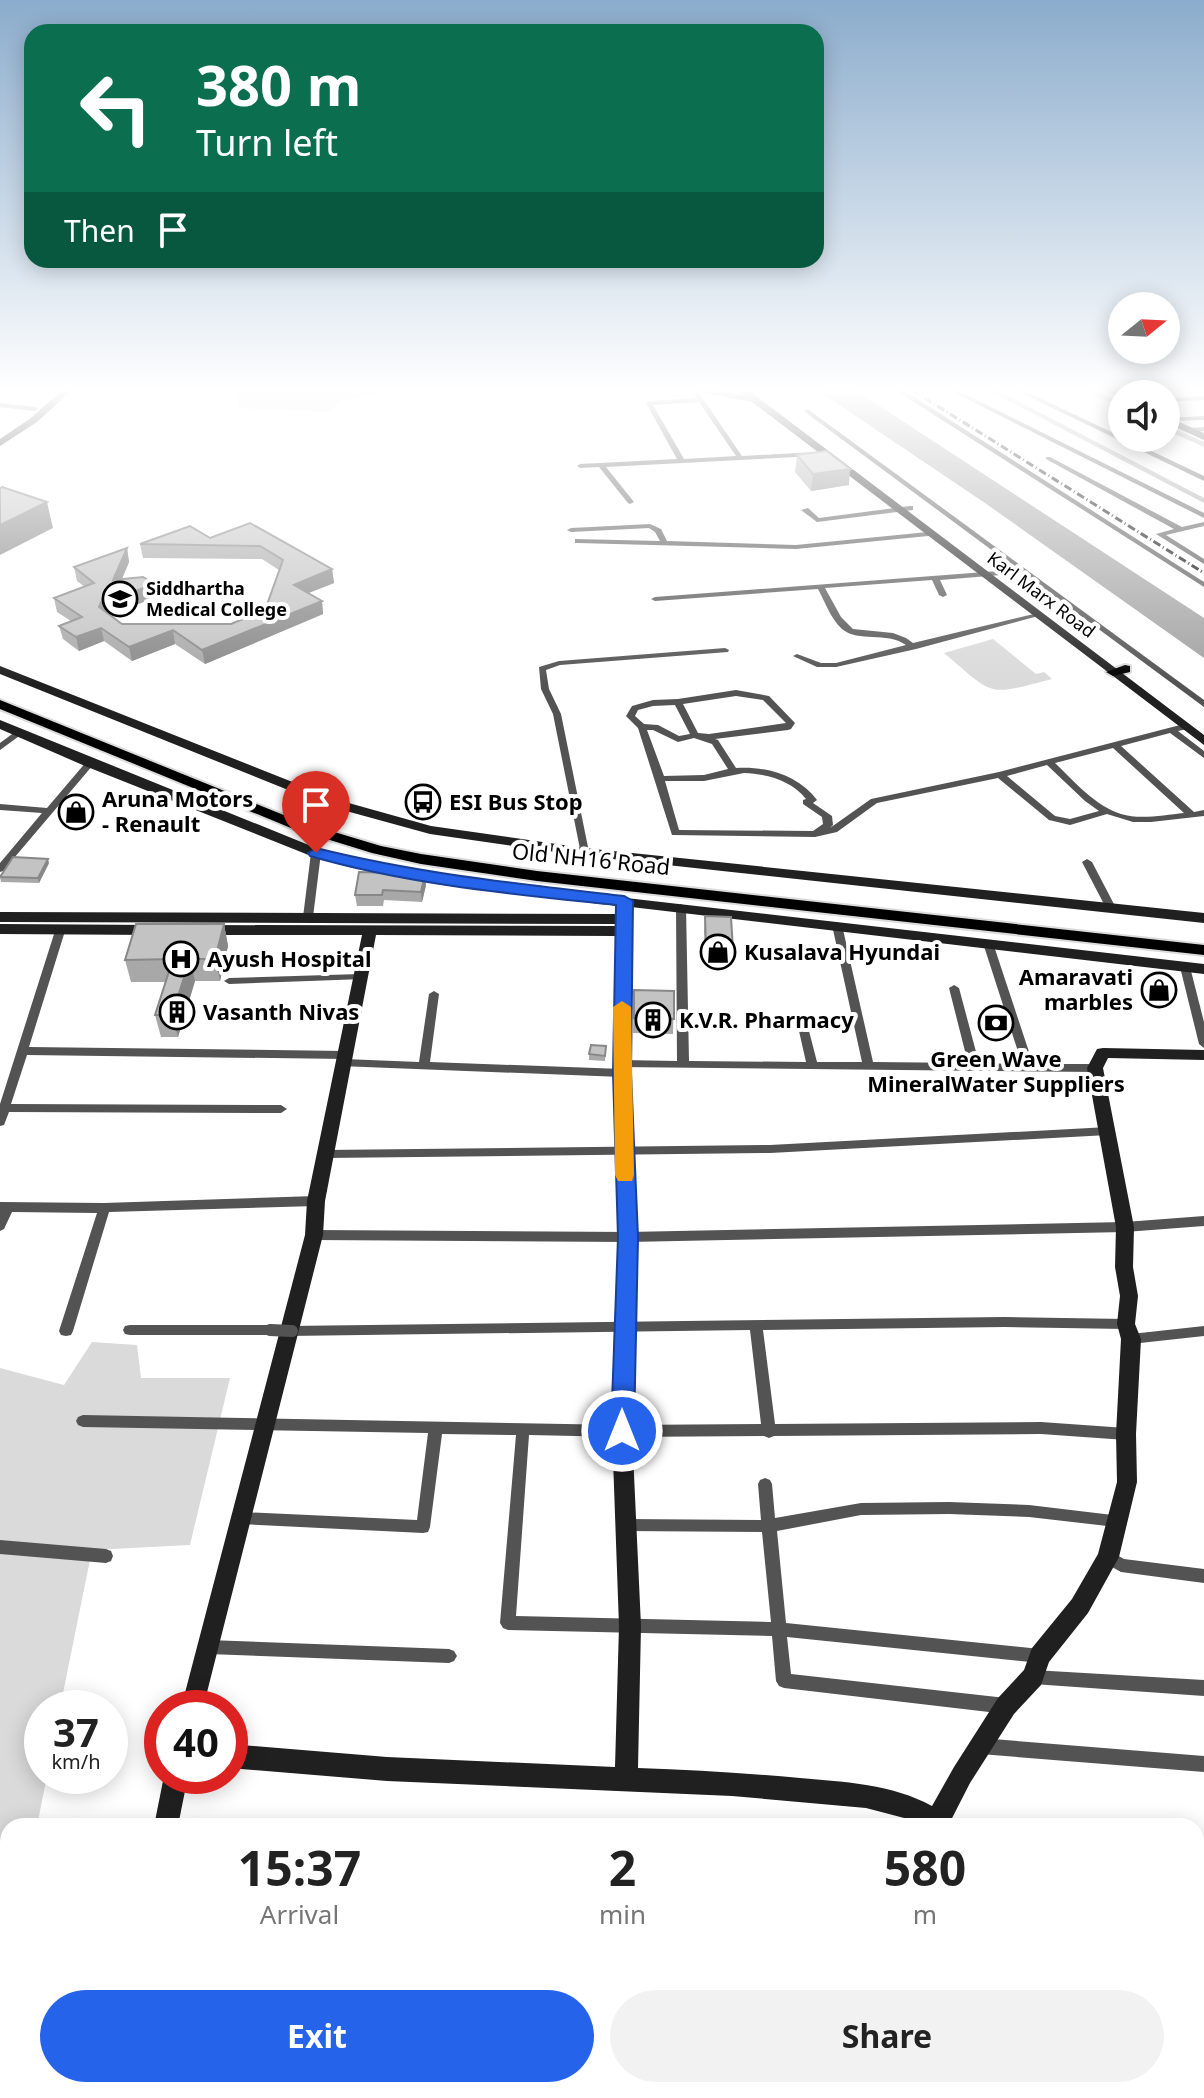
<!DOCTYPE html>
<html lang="en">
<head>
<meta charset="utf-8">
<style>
	body { margin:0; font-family:"Noto Sans",sans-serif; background:#f2f2f2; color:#222; height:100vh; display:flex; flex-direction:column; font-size:30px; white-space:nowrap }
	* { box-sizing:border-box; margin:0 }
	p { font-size:26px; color:#767676 }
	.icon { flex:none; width:44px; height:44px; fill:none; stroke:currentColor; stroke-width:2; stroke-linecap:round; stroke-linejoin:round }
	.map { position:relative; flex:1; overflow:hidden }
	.panel { position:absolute; left:0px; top:1818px; width:1204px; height:280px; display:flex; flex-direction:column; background:#fff; border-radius:24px 24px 0 0; box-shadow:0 4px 20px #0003 }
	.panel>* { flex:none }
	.banner { position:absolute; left:24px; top:24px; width:800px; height:244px; border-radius:24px; box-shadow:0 4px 20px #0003; background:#0b6e4f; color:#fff; overflow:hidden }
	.needle { width:52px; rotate:72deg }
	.tools { position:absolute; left:1108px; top:292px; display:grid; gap:16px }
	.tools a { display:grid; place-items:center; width:72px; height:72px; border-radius:50%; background:#fff; box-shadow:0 4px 20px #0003; font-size:40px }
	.speed { position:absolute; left:24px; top:1690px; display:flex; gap:16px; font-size:40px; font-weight:700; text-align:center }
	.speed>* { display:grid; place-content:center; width:104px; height:104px; border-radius:50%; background:#fff; box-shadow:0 4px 20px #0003; line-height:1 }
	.speed small { font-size:20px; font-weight:400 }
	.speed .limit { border:12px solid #d22; background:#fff; color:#111 }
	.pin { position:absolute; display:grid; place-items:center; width:68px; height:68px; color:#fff; margin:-82px -34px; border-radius:50% 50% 50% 0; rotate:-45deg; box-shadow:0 0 8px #0007 }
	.pin .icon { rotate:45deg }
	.me { position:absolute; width:88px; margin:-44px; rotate:0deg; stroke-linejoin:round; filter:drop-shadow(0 0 6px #0008) }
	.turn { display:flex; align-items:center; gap:28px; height:168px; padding:0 40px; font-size:36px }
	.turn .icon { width:104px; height:104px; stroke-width:2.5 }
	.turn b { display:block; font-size:56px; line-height:68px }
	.then { display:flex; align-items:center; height:76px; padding:0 40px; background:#0003; gap:16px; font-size:30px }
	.eta { display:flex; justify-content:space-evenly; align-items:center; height:136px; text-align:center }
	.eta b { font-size:48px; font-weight:700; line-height:56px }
	.button { display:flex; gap:16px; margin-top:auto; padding:16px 40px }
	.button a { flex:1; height:92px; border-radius:48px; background:#2563eb; color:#fff; font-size:32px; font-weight:700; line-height:92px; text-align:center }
	.button a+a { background:#f2f2f2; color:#222 }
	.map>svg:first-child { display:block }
</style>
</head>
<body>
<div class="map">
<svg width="1204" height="2098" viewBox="0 0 1204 2098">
	<rect width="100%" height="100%" fill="#fff"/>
	<g fill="#dadada">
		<path d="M238,390h149l-2,4 -42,6 -15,12 -90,-4z"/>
		<path d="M993,639l43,35 8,-2 8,7c-66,17 -56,18 -108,-26z"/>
		<path d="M92,1342l45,3 4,33h89l-40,167 -98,5 -32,158h-18v68h5l-10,50h-29v264h29l-2,8h-35v-730l64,17z"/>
	</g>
	<path fill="#a1a1a1" d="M817,390h38l349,228v40l-219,-155z"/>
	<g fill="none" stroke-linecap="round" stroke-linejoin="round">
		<g fill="#a1a1a1" fill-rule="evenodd">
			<path d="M988,390h9l207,108v5z"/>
			<path d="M1084,390h9l29,13v5z"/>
			<path d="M1166,425l38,17v5l-38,-17z"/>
		</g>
		<g stroke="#dbdbdb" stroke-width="4">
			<g id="primary">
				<path d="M1125,665l5,1v6l-17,4 -7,-4z"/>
				<path d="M0,700l301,122 80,24 40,8 116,17 667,74v10l-667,-74 -116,-17 -49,-11 -81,-25 -291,-119z"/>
			</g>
		</g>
		<g fill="#535353" fill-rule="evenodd">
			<path d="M895,390h8l301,192v5z"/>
			<path d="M949,390h8l247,123v5z"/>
			<path d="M1015,390h8l181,86v5z"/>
			<path d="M697,392l2,1 43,63 73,-4 3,2 -3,2 -209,11 28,35 -4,2 -2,-1 -29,-36 -19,1 -3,-2 3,-2 97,-5 -31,-56 3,-2 48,-3 -3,-4zM699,402l37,54 -52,3 -31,-54z"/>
			<path d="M1204,396v4l-38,2v-4z"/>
			<path d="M0,403l35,4 3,2 -3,2 -35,-4z"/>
			<path d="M805,410h4l395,290v7l-399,-295z"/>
			<path d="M1204,416v4l-38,1v-2l2,-1z"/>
			<path d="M1204,427v4l-14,1 -3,-2 3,-2z"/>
			<path d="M1046,457h4l132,70 22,-5v4l-38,9 38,24v5l-48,-30 18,-5 -128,-70z"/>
			<path d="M910,506h3v4l-96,12 -16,-12 7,-2 11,10z"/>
			<path d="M650,524l11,5 6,12 129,4 132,-13 4,2 -4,2 -132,13 -218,-6h-3v-4l85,2 -5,-9 -6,-4 -78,4 -4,-2 4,-2z"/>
			<path d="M998,571h3v4l-61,5 7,15 -4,2 -4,-2 -7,-15 -107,8 16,29 12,12 40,4 13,5 7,5 125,-30 4,2 -126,34 -80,18h-19l-24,-11 4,-2 24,9h15l70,-18c-20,-14 -47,-2 -64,-16 -11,-10 -17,-27 -24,-40l-163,12 -4,-2 4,-2z"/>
			<path d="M725,648l4,2 -1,2 -168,13 -14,5 3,19 12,25 28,138 -5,3 -3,-1 -28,-140 -12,-25 -2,-22 20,-6z"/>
			<path d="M736,690l33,6 26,27 -4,6 -3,1 -73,9 3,1 18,28c30,-2 62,7 81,32l-4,3 19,13 1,9 -3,3 41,-29 128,-27 185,-48 3,1v4l-9,2 26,20v7l-34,-25 -49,13 73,66 10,-2v6l-53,6h-18l-26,-8 -37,11 -21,-5 -51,-42 -121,25 -40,29 -22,5 -143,-2 -34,-107 -12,-12 6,-10 21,-6 25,-1zM736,696l27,4 23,23 -77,11 -11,-1 -15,-29zM675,705l15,29 -11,2 -21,-11 -14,-1 -9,-8 3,-6 15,-4zM647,730h6l25,12 16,-4 18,6 16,25 -24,6 -40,1zM1113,748l71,65c-20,2 -44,7 -63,1 -26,-8 -47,-33 -66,-51zM1047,765l38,36 14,10 -29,8 -15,-3 -48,-40zM744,773c23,1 47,7 62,26l-3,1v4l19,13 1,7 -10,7 -134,-1 -14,-49h39z"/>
			<path d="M19,729l4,3 -1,2 -22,16v-7z"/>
			<path d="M90,760l4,3 -1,2 -90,106 -3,1v-9l42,-50 -42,-3v-6l47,4 40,-47z"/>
			<path d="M316,850l5,3 -8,64 -5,3 -5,-3 8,-64z"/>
			<path d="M1087,859l5,3 24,46 -1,2h-8l-1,-2 -24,-46z"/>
			<path d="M681,904l5,3 3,154 117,1 -7,-31 5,-4 5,4 8,31h45l-30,-137 5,-3 5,3 31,137 95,1 -19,-75 5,-3 5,3 20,75 43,1 -39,-121 5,-3 5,3 40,121h62l6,4 -6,4 -477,-5 -2,-3 2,-3 4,-1 55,1 -1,-154z"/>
			<path d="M60,928l5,3 -36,116 316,4 6,4 -6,4 -318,-4 -16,49 270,1 6,4 -6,4 -272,-1 -5,13 -4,1v-22l55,-173z"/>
			<path d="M1185,964l5,3 14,55v26l-5,-4 -19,-77z"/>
			<path d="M360,974l4,1 1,2 -1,2 -135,5 -5,-3 5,-3z"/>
			<path d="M434,991l5,3 -9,68 192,7 6,4 -6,4 -282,-11 -2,-3 2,-3 4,-1 75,3 10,-68z"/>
			<path d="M1108,1127l4,1 2,3 -2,3 -4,1 -338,18 -445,5 -4,-1 -2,-3 2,-3 4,-1 445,-5z"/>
			<path d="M316,1196l4,2 2,3 -2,3 -4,2 -207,6 -36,119 -2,4 -5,1 -5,-1 -2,-4 38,-118 -85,-1 -8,17 -4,2v-29l104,1z"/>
			<path d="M1204,1216v10l-79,6 -497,10 -314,-2 -4,-2 -2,-3 2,-3 4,-2 314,2 497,-10z"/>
			<path d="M1005,1317l121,2 5,1 1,4 -1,4 -5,1 -121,-2 -242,3 12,94 266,-2 85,6 5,2 2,4 -2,4 -5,2 -85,-6 -267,2 -5,2 -5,-2 -142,1 -93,-2 -13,181 255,6 -9,-90 -138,-1 -5,-1 -2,-5 2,-5 5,-1 137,1 -3,-36 2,-4 5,-2 5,2 2,4 3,34 86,-15 88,-1 80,3 92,11 2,5 -2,5 -5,1 -87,-10 -80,-3 -88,1 -84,16 9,92 254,26 5,2 3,5 -3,5 -5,2 -253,-26 4,37 215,24 6,3 2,5 -2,5 -6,3 -222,-26 -5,-2 -3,-5 -4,-45 -264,-6 -5,-2 -3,-5 16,-188 -74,-1 -12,93 -2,5 -5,1 -182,-9 -5,-1 -2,-5 2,-5 5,-1 176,8 11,-87 -345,-6 -5,-2 -2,-4 2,-4 5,-2 539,10 139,-1 -11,-94 -462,6 -5,-1 -2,-4 2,-4 5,-1z"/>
			<path d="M130,1325h140l5,1 2,4 -2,4 -5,1h-140l-5,-1 -2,-4 2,-4z"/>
			<path d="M1204,1326v10l-73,8 -5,-1 -2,-4 2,-4 5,-1z"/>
			<path d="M0,1540l106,9 5,2 2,5 -2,5 -5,2 -106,-9z"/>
			<path d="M1108,1550l16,9 80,10v14l-83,-11 -18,-10 -2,-5 2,-5z"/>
			<path d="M208,1640l241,9 5,2 3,5 -3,5 -5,2 -241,-9 -5,-2 -3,-5 3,-5z"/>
			<path d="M1033,1670l171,10v16l-171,-12 -5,-2 -3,-5 3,-5z"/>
			<path d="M980,1738l224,18v16l-224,-18 -6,-2 -2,-6 2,-6z"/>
			<path d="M1196,1841l8,1v16l-8,-1z"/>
			<path d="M120,2090h66l4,1 2,7h-71l-2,-5z"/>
		</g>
		<g fill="#202020" fill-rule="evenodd">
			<path d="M62,390h10l-35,32 -37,24v-7l31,-21z"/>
			<path d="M690,390h22l31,5 -5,-5h10l456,345v10l-452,-343z"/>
			<path d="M1106,390h12l7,4h-3v5z"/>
			<path d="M1166,416l38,17v7l-38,-17z"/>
			<path d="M0,666l338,134 93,26 153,22 620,65v10l-620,-67 -154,-22 -102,-28 -328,-132z"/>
			<path d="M0,720l321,130 35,10 87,17 761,87v10l-573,-67 -1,166 7,164 -5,92v102l9,195 -3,142c54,2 108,5 162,10 45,4 92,6 132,28l22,-39 44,-69 26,-28 8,-22 40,-49 26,-45 19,-72 -1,-48 5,-95 -4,-15 3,-28 -5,-29 1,-40 -29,-159 10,-19 6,-1 101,2v10l-96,-2 -5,10 31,159 -1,40 5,29 -3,28 6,15 -5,95 1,48 -18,75 -31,56 -39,49 -8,23 -27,29 -44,69 -22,43h-28l-12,-7 -42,-11 -134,-12 -345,-15 -157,-13v-24l157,13 228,10 4,-141 -7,-195 2,-102 5,-92 -5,-164 2,-137 -240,-1 -51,266 -2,34 -120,473h-22l124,-473 2,-34 55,-266h-159l-7,-5 7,-5 413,1v-2l-616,-2v-10l617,2v-8l-174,-21 -94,-18 -38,-11 -226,-90 -85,-37z"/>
			<path d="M0,924l156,1 7,5 -7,5 -156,-1z"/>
			<path d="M164,1776h24l-10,50h-24z"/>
			<path d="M113,2090h26l1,8h-26z"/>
			<path d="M850,2090h26l-1,8h-26z"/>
		</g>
		<use href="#primary" fill="#000" fill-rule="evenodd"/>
		<path stroke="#000" stroke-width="3" stroke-dasharray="8 3 1 3" stroke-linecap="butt" d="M912,390l292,183"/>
		<path stroke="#535353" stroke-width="12" d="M270,1330l22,1"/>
	</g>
	<g fill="#a8a8a8">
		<path d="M797,455l52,30 -38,6 -16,-19z"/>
		<path d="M250,523l82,46 2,14 -26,10 14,8 1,13 -118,50 -30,-20 -43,17 -28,-20 -25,10 -16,-12 -4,-13 12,-5 -14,-9 -3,-14 31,-11 -8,-6 -3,-14 53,-19 2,14 -7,17 31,15 -3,6 -12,4 -27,-3 -5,11 16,12h109l34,-14 14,-40 -17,-11 -119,-1 -3,-14 70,-6z"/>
		<path d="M49,863l-10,20 -38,-1 -1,-5z"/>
		<path d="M425,874l1,11 -4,17 -38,-2 -1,6h-26l-2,-11z"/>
		<path d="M705,916l28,34 -1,15 -26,-1 -2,-33z"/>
		<path d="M224,924l4,22 -8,35h-25l-17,56h-17l-6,-22 11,-33h-35l-6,-22z"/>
		<path d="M634,990l40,1 -1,43 -40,-1z"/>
		<path d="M606,1046l-1,15 -16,-1v-6z"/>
	</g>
	<g fill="#888">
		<path d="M850,469l-1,16 -38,6 2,-17z"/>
		<path d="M47,502l6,26 -53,27v-30z"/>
		<path d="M127,548l2,14 -11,26 -5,-8z"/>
		<path d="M332,569l2,14 -38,15 -2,-13z"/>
		<path d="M150,581l3,13 -3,6 -12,4 -3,-13z"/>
		<path d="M108,587l3,14 -9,19 -3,-13z"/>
		<path d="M322,601l1,13 -118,50 -3,-14z"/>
		<path d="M101,628l3,13 -25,10 -3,-14z"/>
		<path d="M173,630l2,14 -43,17 -3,-14z"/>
		<path d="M48,859l1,4 -10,20 -1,-5z"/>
		<path d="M425,874l1,11 -4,17 -1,-10z"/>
		<path d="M224,924l4,22 -8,35 -5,-22z"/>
		<path d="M190,959l5,22 -17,56 -6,-22z"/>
	</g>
	<g fill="#c3c3c3" stroke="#888" stroke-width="2">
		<path d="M826,451l24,18 -37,5 -16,-19z"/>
		<path d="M2,487l45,15 -47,23v-37z"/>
		<path d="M250,523l82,46 -38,16 28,16 -120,49 -29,-20 -44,17 -28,-19 -25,9 -17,-11 23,-9 -28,-19 40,-15 -20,-16 53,-19 -14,32 30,-3 7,4 -3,6 -12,4 -27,-4 -9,20 23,17h109l34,-14 18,-50 -23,-14 -120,-2 50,-18 20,12z"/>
		<path d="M13,857l35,2 -10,19 -38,-1z"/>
		<path d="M359,872l66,2 -4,18 -38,-2 -1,5h-27z"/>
		<path d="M705,916l26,1 2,33 -27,-1z"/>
		<path d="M136,924h88l-9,35h-25l-18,56h-17l18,-56 -48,1z"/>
		<path d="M634,990l40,1v28l-40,-1z"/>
		<path d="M591,1045l15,1 -1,10 -16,-2z"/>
	</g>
	<linearGradient id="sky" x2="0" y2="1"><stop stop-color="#8baccc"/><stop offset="0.57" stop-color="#fff"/><stop offset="1" stop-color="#fff" stop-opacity="0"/></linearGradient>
	<rect width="1204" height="684" fill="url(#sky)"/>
	<path fill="#2563eb" stroke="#184099" stroke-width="2" d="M316,848c104,26 203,36 308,48l9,5 -2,172 7,164 -4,194 -4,7 -8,3 -8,-3 -3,-7 7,-194 -5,-164 3,-168c-103,-11 -206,-20 -306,-49l-2,-3z"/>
	<path fill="#f59e0b" d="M622,1001l9,6 3,168 -2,6h-14l-3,-6 -2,-168z"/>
	<defs>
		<g id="university-ring" transform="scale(1.8)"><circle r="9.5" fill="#fff" stroke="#000" stroke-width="1.5"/><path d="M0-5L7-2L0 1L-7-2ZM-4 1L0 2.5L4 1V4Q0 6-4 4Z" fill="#000"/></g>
		<g id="bus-ring" transform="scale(1.8)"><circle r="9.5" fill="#fff" stroke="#000" stroke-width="1.5"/><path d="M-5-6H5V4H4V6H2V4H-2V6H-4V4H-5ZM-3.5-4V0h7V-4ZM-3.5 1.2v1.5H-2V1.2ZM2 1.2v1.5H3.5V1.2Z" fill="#000"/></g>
		<g id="shop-ring" transform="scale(1.8)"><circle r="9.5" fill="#fff" stroke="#000" stroke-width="1.5"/><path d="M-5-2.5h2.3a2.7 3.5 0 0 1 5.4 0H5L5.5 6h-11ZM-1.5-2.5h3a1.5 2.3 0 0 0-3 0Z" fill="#000"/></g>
		<g id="hospital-ring" transform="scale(1.8)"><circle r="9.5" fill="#fff" stroke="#000" stroke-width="1.5"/><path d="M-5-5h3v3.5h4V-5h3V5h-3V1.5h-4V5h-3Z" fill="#000"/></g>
		<g id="building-ring" transform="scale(1.8)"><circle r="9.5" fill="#fff" stroke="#000" stroke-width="1.5"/><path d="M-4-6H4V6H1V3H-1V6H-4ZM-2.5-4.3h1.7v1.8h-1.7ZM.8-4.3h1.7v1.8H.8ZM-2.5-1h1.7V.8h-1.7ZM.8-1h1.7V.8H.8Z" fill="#000"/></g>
		<g id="bank-ring" transform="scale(1.8)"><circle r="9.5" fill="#fff" stroke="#000" stroke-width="1.5"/><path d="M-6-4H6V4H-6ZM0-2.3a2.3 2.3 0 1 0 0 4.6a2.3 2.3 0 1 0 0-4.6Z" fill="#000"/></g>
	</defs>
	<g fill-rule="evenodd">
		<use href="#university-ring" x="120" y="599"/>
		<use href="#bus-ring" x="423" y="802"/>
		<use href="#shop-ring" x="76" y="812"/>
		<use href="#shop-ring" x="718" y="952"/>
		<use href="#hospital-ring" x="181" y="959"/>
		<use href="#shop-ring" x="1159" y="990"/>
		<use href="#building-ring" x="177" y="1012"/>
		<use href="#building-ring" x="653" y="1020"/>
		<use href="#bank-ring" x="996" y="1023"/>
	</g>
	<g text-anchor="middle" stroke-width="8" stroke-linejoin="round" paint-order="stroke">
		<g font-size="18" font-weight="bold" fill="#000" stroke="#fff" text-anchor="start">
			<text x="146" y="595">Siddhartha<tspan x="146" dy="21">Medical College</tspan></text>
		</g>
		<g font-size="18" fill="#000" stroke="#fff">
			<text transform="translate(1041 595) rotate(37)" y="6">Karl Marx Road</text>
		</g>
		<g font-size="22" font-weight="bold" fill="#000" stroke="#fff" text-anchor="start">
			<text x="102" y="807">Aruna Motors<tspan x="102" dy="25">- Renault</tspan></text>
			<text x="449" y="810">ESI Bus Stop</text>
			<text x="744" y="960">Kusalava Hyundai</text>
			<text x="207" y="967">Ayush Hospital</text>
			<text x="1133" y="985" text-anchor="end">Amaravati<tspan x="1133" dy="25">marbles</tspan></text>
			<text x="203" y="1020">Vasanth Nivas</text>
			<text x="679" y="1028">K.V.R. Pharmacy</text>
			<text x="996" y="1067" text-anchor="middle">Green Wave<tspan x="996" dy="25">MineralWater Suppliers</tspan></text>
		</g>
		<g font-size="22" fill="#000" stroke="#fff">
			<text transform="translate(591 859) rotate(6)" y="8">Old NH16 Road</text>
		</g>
	</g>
</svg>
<div class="tools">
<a><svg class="needle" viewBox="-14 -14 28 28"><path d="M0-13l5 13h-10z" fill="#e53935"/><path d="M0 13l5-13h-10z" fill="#767676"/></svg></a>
<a><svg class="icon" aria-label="sound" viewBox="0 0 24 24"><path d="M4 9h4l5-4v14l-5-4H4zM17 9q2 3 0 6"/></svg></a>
</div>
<div class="speed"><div>37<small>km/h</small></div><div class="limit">40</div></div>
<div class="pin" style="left:316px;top:853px;background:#d93025"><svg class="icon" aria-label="arrive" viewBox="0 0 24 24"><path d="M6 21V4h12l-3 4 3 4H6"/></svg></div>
<svg class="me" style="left:622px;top:1431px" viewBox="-20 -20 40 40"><circle r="17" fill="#2563eb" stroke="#fff" stroke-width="3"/><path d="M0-11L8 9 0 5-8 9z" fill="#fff"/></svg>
<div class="banner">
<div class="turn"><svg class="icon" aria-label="left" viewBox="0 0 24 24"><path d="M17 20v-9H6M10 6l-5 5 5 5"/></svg><div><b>380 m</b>Turn left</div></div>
<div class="then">Then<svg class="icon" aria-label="arrive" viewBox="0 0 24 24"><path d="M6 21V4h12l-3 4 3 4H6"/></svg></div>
</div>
<section class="panel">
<div class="eta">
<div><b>15:37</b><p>Arrival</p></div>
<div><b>2</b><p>min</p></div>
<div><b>580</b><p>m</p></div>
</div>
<div class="button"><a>Exit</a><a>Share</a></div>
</section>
</div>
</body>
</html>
